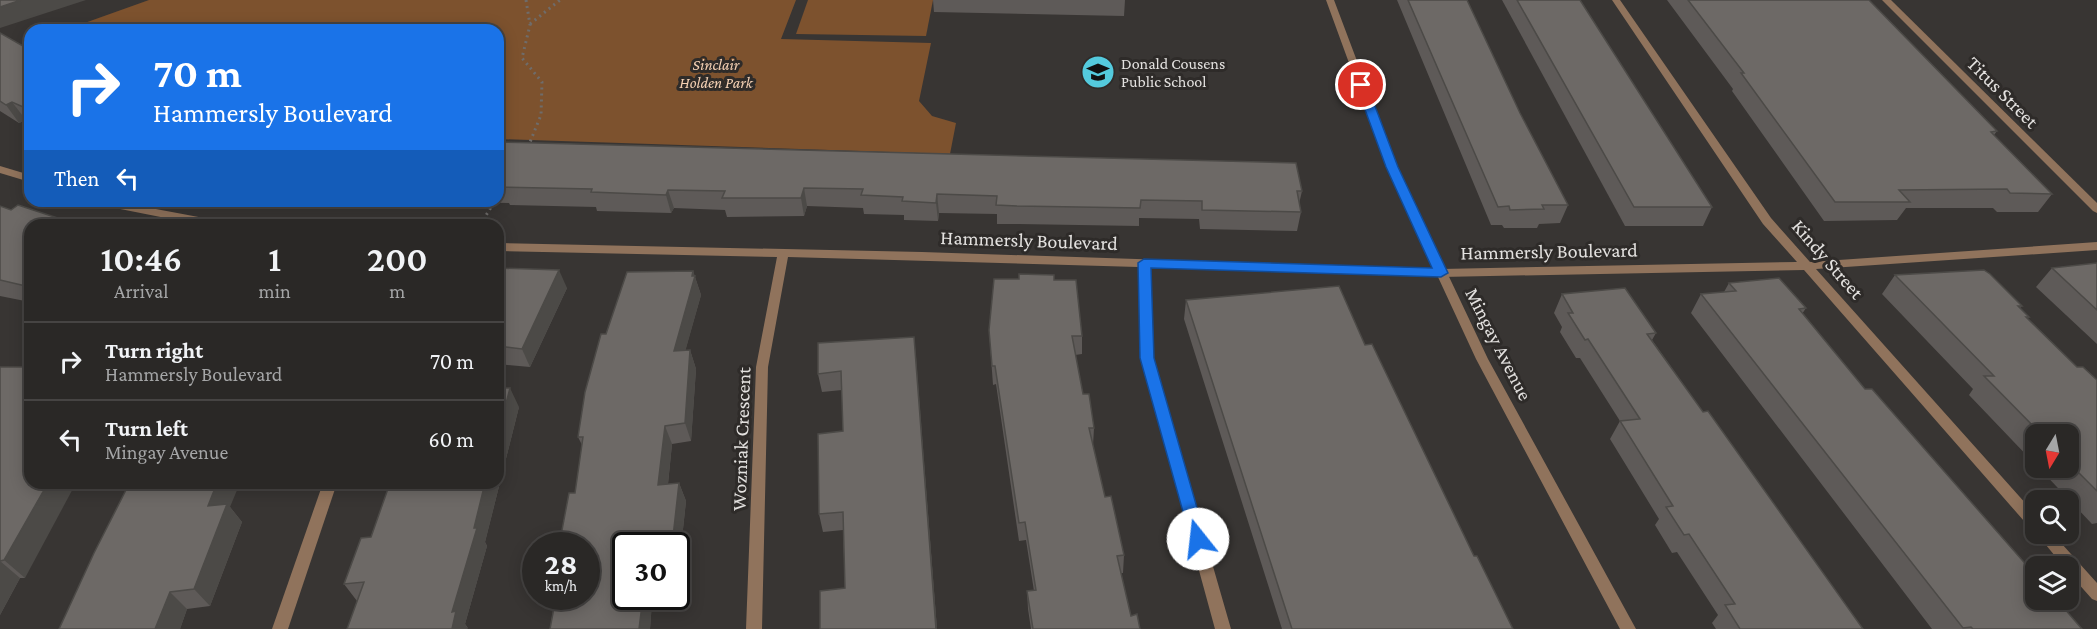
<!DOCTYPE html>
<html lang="en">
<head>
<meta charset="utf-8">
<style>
	body { margin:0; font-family:"Crimson Pro",serif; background:#32302e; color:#f1f3f6; height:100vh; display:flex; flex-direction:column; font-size:22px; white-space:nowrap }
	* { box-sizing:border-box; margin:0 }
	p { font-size:20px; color:#a5a6a7 }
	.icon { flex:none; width:33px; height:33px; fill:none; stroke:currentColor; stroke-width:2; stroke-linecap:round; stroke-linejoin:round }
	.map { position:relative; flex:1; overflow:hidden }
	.details { position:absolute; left:24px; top:219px; width:480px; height:270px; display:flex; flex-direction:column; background:#2a2826; border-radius:18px; box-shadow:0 3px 15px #0003,0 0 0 2px #464443 }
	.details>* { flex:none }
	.guide { position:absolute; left:24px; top:24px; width:480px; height:183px; border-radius:18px; box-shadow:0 3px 15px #0003,0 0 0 2px #464443; background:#1a73e8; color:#fff; overflow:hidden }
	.needle { width:39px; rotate:190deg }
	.fabs { position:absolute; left:2025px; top:424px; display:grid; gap:12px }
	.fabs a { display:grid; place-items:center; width:54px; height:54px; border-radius:12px; background:#2a2826; box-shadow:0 3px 15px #0003,0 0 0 2px #464443; font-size:30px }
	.speed { position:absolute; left:522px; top:532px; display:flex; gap:12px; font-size:30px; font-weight:700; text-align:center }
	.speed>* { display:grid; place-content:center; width:78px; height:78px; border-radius:50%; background:#2a2826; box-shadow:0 3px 15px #0003,0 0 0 2px #464443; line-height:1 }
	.speed small { font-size:15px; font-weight:400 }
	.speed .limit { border:3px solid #111; border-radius:9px; background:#fff; color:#111 }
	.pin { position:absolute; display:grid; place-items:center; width:51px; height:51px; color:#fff; margin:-26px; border:3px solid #fff; border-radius:50%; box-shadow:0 2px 6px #0007 }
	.me { position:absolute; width:66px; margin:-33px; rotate:344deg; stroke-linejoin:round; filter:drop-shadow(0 0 4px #0008) }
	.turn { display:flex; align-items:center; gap:21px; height:126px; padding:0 30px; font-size:27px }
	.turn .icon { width:78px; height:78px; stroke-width:2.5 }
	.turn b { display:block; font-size:42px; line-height:51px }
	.then { display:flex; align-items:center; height:57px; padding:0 30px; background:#0003; gap:12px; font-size:22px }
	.eta { display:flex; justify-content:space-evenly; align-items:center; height:102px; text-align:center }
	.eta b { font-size:36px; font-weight:600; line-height:42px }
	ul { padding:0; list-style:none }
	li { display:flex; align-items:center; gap:18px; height:78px; padding:0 30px; border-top:2px solid #464443 }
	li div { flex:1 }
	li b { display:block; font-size:22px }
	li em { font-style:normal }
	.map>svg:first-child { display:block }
</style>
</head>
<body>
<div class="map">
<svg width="2097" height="629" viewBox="0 0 2097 629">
	<rect width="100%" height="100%" fill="#383533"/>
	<g fill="#7d522e">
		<path d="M149,0h647l-15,39 150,4 -12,58 13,15 24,7 -6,31 -452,-15v-109h-433z"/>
		<path d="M808,0h125l-7,36 -130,-2z"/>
	</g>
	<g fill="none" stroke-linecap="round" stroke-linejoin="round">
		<g stroke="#6f6c6a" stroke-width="3" stroke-dasharray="2 4" stroke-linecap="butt">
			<path d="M526,0l4,25 -8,33 20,24 -1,33 -13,32"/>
			<path d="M530,24l30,-24"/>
			<path d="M480,225l15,-24"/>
		</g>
		<g fill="#90735c" fill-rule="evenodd">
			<path d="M1612,0h8l151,218 39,44 287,-20v8l-281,19 220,246v16l-5,-2 -227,-259 -363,7 -291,-10 3,91 78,271h-16l-74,-271 -3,-91 -350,-10 -20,110 -6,262h-16l10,-262 21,-110 -279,-6v-8l424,9 519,17 356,-7 -34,-38z"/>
			<path d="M1882,0h9l206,203v10l-4,-2z"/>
			<path d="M0,166l30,9v7l-30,-9z"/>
			<path d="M90,201h23l107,20 6,4h-25l-106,-21z"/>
			<path d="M323,483h14l-49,146h-16z"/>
			<path d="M2037,534h16l44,49v18l-5,-2 -24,-27v-5h-4z"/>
		</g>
		<path fill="#90735c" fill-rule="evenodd" d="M1326,0h8l63,167 91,192 148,270h-16l-144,-270 -89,-192z"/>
	</g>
	<g fill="#5e5a58">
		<path d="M933,0h192l-1,16 -190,-4z"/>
		<path d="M1397,0h70l53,113 48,92 -8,18 -21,1 -2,4h-33l-2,-3h-11z"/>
		<path d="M1502,0h78l132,207 -9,19h-78z"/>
		<path d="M1667,0h202l128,131 -3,4 58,59 -14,18h-41l-4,-4h-87l-9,12 -73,1 -92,-130 1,-2z"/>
		<path d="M0,33l30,17v72l-4,-2 -7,3 -19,-12z"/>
		<path d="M498,142l804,49 -3,13 2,8 -4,19 -97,-2 -1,-10 -60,-1v8l-121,-2h-21v-10l-58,-1 -1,8 -34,-1v-5l-40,-1 -1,-6 -56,-2 -3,10 -77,1 -2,-7 -51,-2 -3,5 -74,-2 -1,-4 -86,-2 -1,-2 -61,-1 -1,-1h51z"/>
		<path d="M0,206l30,19v77l-30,-6z"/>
		<path d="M2097,263v81l-61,-57 16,-19z"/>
		<path d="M498,268l69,20 -37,79 -32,-3z"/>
		<path d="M693,271l8,24 -16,56 5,-1 6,19 -5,72 -19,3 -4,40 11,-1 7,18 -8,75h-2v-30l-50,51h44l-1,3 -17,2 -2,27h-100l4,-25 -4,-7h36l-11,-104 7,-48 -4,-8 28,-103z"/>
		<path d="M1895,275l127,31 -2,2 9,9 -2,2 50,48 20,13v143l-5,1 -53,-56h29v-33h-32v30l-67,-70 4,-6 -91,-95z"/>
		<path d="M1054,280l28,56v18l-7,1 8,39 11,34 -1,18 12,51 19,58 -1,18h-2l10,43 9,13h-109l-3,-20 -1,-18h7l-8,-51 -7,1 -23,-157 -3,1 -4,-55z"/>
		<path d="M1729,283l77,25 -4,6 63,75 217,240h-150l-241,-316 10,-19 23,-2z"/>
		<path d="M1562,294l94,39 -4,7 51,72 160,217h-147l-4,-6 6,-8 -41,-63 -5,1 -17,-28 4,-6 -49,-80 10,-18 -40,-63h-4l-16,-26 2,-5 -8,-14z"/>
		<path d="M1186,300l179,45 109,211 39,73h-231l-98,-310z"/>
		<path d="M914,337l23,292h-117l25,-41 -2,-58 -20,2 -4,-18 24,-83 -1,-41 -20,2 -4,-18z"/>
		<path d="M0,366l25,212h-5l-20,37z"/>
		<path d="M519,407l-34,135 2,4 -22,78 3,4 -111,-27 -13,-17 27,-47z"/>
		<path d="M130,488l100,19 12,15 -32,84 -23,3 -7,20z"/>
	</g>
	<g fill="#4c4a47">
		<path d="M21,0h65l-86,28v-21z"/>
		<path d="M12,102l14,18 -7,3 -13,-18z"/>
		<path d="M804,188l3,18 -3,10 -3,-18z"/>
		<path d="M668,190l6,18 -3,5 -5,-18z"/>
		<path d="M937,194l2,19 -1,8 -2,-18z"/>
		<path d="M559,270l8,18 -37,79 -8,-18z"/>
		<path d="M693,271l8,24 -21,75 -6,-19z"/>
		<path d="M914,337l2,19 21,273h-1z"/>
		<path d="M690,350l6,19 -5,72 -6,-18z"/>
		<path d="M510,388l9,19 -34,135 2,4 -22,78 3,5h-16v-17l33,-129h13v-48z"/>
		<path d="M665,426l7,18 -6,59 -8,-18z"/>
		<path d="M48,483h28l-51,95 -21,-18z"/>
		<path d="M217,483h23l-10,24 12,15 -32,84 -16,-17 14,-83z"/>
		<path d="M679,483l7,18 -8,75 -2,-3v-27h-4z"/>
		<path d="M0,561l20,17 -20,37z"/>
		<path d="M170,592l17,17 -7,20h-25z"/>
		<path d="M643,597h7l2,5 -2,27h-11z"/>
	</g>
	<g fill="#6d6966" stroke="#4c4a47" stroke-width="1.5">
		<path d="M0,0h21l-21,7z"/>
		<path d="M1408,0h59l53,113 48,92h-26l2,4 -34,1 -1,-4 -11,1z"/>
		<path d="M1517,0h63l132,207h-78z"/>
		<path d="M1688,0h181l128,131 -6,1 61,62 -42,-1 -3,-4 -108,1 11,12h-75l-94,-129h3z"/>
		<path d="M0,33l30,17v60l-18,-8 -6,3 -6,-4z"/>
		<path d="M498,142l798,21 6,28h-5l4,21 -99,-2v-9l-61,-1 -1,8 -123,-2 -21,-1 1,-9 -60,-2 -1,9 -34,-2 1,-4 -42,-2 2,-6 -59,-1 -3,10h-79l3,-7 -57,-1 -2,5 -75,-3 1,-3 -90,-2 1,-2h-5z"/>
		<path d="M18,205l61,20h-49v62l-30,-7v-74l11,4z"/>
		<path d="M2097,263v47l-45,-42z"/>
		<path d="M498,268l61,2 -37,79 -24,-3z"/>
		<path d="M1984,270l6,4 32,32h-4l11,11h-3l51,50h6l14,13v111l-29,-29v-27h-26l-58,-59h10l-99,-101z"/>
		<path d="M693,271l-1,5h3l-21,75 16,-1 -5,73 -20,3 -7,59 21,-2 -7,63h-46v51h17l-4,32h-89l6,-32h30v-51h-27l10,-53h6l8,-56h-5l7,-45 16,-58h5l21,-62z"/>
		<path d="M1019,274l35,1v5h22l6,56h-10l11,58h6l5,34h-5l16,69 6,-1 13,59 -7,1 14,60 6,-2 3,15h-107l-6,-38 9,-1 -11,-68 -6,1 -24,-157h-3l-3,-36 5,-51h25z"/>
		<path d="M1779,278l27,30 -7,1 66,80h7l164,187v24h21l25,29h-109l-2,-2 -8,1 -262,-334 35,-3 -7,-8z"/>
		<path d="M1339,286l26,59 7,-1 102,212h3l36,73h-221l-106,-329z"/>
		<path d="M1625,288l31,45 -9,1 56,78 5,-1 155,218h-123l-15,-24 10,-1 -46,-70 -5,1 -18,-28 7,-1 -53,-85 20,-2 -52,-80 -3,1 -17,-27h5l-11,-19z"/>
		<path d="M914,337l22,292h-116v-38l25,-3 -2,-76 -24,2 -1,-80 25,-3 -2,-60 -23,3v-31z"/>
		<path d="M0,367h30v116h18l-44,77 -4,1z"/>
		<path d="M498,388h12l-12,47z"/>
		<path d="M132,483h85l-9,23 19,-2 -33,85 -24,3 -15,37h-96l35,-76 33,-65h3z"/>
		<path d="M390,483h95l-11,45h3l-25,84 4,-1 -4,18h-105l17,-47 -20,2 17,-46 10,-1z"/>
	</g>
	<path fill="#1a73e8" stroke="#114b97" stroke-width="1.5" d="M1361,82l6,3 31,82 50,106 -7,4 -290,-9 3,90 52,181 -3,5h-11l-52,-186 -2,-95 6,-4 288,9 -46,-101 -30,-82z"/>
	<defs>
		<g id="school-disc" transform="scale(1.725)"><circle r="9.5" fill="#54cadd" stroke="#2e2b29"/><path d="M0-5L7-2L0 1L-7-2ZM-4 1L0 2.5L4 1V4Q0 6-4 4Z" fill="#111"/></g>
	</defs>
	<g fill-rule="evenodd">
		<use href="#school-disc" x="1098" y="72"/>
	</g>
	<g text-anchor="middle" stroke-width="6" stroke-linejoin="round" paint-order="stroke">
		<g font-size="16" fill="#e3e1df" stroke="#2e2b29" text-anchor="start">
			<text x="1121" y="69">Donald Cousens<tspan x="1121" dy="18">Public School</tspan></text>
		</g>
		<g font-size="16" font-style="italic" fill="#f4d0b3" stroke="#2e2b29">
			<text x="716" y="70">Sinclair<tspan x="716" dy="18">Holden Park</tspan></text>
		</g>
		<g font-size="20" fill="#e3e1df" stroke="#2e2b29">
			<text transform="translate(2003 92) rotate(45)" y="7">Titus Street</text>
			<text transform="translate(1029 240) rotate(2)" y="7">Hammersly Boulevard</text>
			<text transform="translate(1549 251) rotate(-1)" y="7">Hammersly Boulevard</text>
			<text transform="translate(1828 259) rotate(49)" y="7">Kindy Street</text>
			<text transform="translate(1499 344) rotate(63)" y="7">Mingay Avenue</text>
			<text transform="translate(741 439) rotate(-88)" y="7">Wozniak Crescent</text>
		</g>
	</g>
</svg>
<div class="fabs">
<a><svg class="needle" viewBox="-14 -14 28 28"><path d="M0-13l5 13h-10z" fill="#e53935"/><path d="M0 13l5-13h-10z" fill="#a5a6a7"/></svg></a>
<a><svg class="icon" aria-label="search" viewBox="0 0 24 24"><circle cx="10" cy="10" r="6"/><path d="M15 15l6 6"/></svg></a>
<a><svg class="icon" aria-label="layers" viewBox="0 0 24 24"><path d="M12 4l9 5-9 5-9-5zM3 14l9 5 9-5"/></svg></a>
</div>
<div class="speed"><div>28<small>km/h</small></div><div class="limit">30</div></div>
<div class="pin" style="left:1361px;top:85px;background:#d93025"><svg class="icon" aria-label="arrive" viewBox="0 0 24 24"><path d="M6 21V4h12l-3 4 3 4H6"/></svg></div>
<svg class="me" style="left:1198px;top:539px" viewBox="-20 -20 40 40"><circle r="19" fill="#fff"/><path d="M0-13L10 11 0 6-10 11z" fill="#1a73e8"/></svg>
<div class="guide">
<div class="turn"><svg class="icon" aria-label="right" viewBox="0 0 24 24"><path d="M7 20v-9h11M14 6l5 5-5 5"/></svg><div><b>70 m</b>Hammersly Boulevard</div></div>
<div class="then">Then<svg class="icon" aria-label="left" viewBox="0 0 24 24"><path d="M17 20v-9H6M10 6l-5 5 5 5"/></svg></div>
</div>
<section class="details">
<div class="eta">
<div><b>10:46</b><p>Arrival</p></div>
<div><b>1</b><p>min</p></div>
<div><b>200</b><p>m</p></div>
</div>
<ul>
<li><svg class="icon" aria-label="right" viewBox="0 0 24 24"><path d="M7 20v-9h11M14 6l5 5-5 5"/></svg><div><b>Turn right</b><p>Hammersly Boulevard</p></div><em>70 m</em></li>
<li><svg class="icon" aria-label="left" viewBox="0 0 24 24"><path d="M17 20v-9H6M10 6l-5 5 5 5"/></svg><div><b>Turn left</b><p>Mingay Avenue</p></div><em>60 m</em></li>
</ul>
</section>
</div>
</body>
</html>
